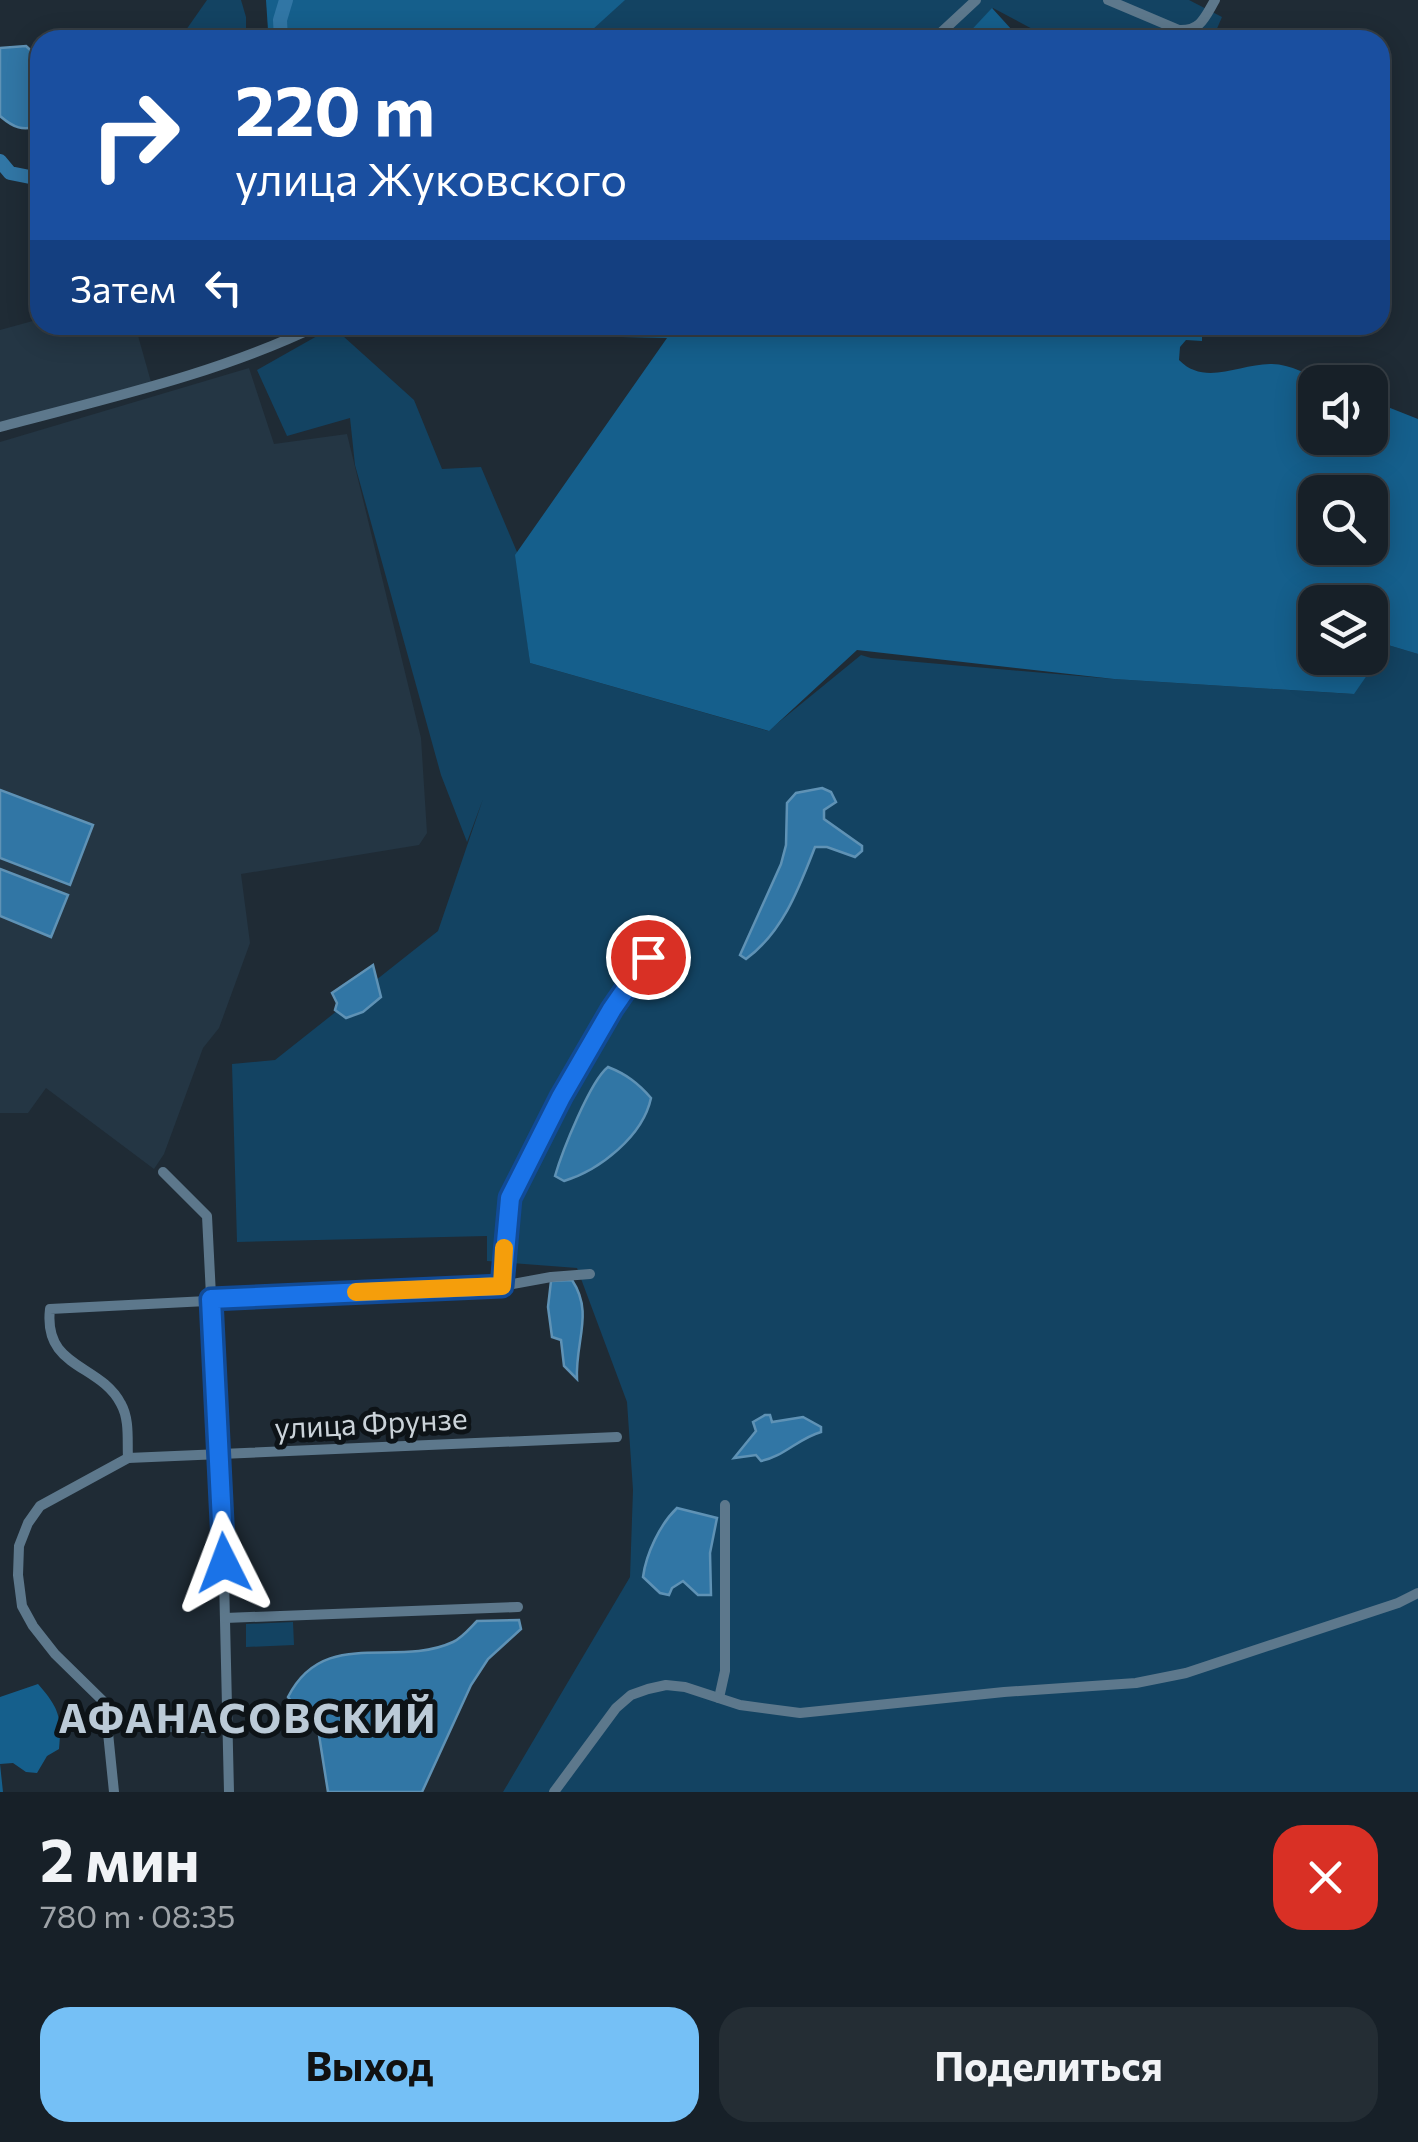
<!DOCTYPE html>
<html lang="ru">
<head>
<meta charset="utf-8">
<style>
	body { margin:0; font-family:Commissioner,sans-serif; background:#242d34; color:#f1f3f6; height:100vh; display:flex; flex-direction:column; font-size:38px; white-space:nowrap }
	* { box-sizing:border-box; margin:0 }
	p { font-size:32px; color:#9ea3a8 }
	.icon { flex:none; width:55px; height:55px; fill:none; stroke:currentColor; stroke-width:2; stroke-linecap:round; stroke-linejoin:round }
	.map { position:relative; height:1792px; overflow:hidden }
	.details { display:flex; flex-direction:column; background:#172028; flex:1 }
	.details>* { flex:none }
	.hud { position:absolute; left:30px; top:30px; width:1360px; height:305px; border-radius:30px; box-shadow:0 5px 25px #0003,0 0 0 2px #363e45; background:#1a4fa0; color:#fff; overflow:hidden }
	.tools { position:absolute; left:1298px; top:365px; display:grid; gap:20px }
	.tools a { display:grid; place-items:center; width:90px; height:90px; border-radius:20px; background:#172028; box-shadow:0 5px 25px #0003,0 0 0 2px #363e45; font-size:50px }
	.pin { position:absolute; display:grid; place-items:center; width:85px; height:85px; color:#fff; margin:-42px; border:5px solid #fff; border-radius:50%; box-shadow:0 2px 10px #0007 }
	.me { position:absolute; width:110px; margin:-55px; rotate:357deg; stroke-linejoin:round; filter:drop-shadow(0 0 8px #0008) }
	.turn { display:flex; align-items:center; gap:35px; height:210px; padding:0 40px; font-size:45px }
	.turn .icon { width:130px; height:130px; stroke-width:2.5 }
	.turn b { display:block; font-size:70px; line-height:85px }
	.then { display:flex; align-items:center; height:95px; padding:0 40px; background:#0003; gap:20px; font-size:38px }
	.round { display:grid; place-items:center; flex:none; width:105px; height:105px; border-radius:30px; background:#242d34 }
	.summary { display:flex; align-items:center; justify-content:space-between; height:170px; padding:0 40px }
	h1 { font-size:60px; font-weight:700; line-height:75px }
	.action { display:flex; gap:20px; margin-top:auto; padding:20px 40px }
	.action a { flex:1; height:115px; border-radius:30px; background:#75c0f6; color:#111; font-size:40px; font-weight:700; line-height:115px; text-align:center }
	.action a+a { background:#242d34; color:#f1f3f6 }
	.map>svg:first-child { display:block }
</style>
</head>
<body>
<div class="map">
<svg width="1418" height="1792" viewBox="0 0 1418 1792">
	<rect width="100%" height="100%" fill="#1f2b35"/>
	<g fill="#243644">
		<path d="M40,319v6h31l2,5 18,-5h44l16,57 -151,42v-94z"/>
		<path d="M249,368l25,76 73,-10 74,304 6,95 -8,12 -178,29 9,69 -31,85 -16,20 -39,106 -10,15 -108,-81 -18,25h-28v-671z"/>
	</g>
	<g fill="#134362">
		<path d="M207,0h34l5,17v23h-67z"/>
		<path d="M590,0h599l33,17 -10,23h-159l-60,-32 -31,32h-424z"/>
		<path d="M333,327l81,73 28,69 39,-2 36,85 13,111 238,68 93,-76 10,3 243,21 239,15 35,-49 30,9v1138h-915l127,-215 3,-87 -6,-88 -50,-134 -90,-7v-25l-250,6 -5,-178 43,-4 163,-129 45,-132 -16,43 -26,-67 -86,-310 -5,-47 -63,18 -30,-66z"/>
		<path d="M293,1622l1,23 -48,2v-23z"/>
	</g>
	<g fill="#155f8c" fill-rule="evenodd">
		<path d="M266,0h359l-44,40h-307l-6,-10z"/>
		<path d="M992,8l20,22 17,10h-67z"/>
		<path d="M447,325h732l23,11v5l-16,-1 -6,7 -1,13c26,27 62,3 93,4 18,0 38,12 55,18h-12v56h55v-38l48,19v235l-30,-9 -34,49 -240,-15 -257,-29 -88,81 -239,-68 -15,-108 152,-217 -225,-5zM1315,492h55v56h-55zM1315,602h55v56h-55z"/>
		<path d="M38,1684c21,24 24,33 21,65l-12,7 -10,17 -11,-1 -13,-9 -13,1 3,28h-3v-95z"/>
	</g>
	<g fill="#3176a5" stroke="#5f92b5" stroke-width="2.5">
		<path d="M26,46l14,13v67c-18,5 -26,2 -40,-10v-68z"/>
		<path d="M822,788l9,4 5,10 -12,8v9l38,27v5l-7,6 -28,-10h-12c-16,41 -32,85 -69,112l-6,-4 41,-91 5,-19 1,-42 9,-10z"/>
		<path d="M0,790l93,35 -23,60 -70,-27z"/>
		<path d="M0,869l68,26 -17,42 -51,-21z"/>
		<path d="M373,965l8,32 -18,15 -17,6 -11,-8 2,-7 -5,-10z"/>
		<path d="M608,1067c18,7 30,16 43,31 -8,38 -51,72 -87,83l-9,-5c7,-24 35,-95 53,-109z"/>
		<path d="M572,1280c22,33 3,61 5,99l-13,-13 -3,-26 -9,-3 -4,-30 3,-26z"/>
		<path d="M765,1415h5l2,7 31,-5 18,10v5c-22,6 -38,25 -60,29l-5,-6 -22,3 22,-27 -3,-9z"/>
		<path d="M677,1508l40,10 -7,35 1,42h-13l-15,-14 -11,7 -3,7 -9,-2 -17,-16c3,-23 17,-53 34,-69z"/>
		<path d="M519,1620l2,9 -33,30 -17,26 -49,107h-94l-9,-57 -31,-38c36,-71 107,-28 165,-55 9,-4 17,-14 24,-21z"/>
	</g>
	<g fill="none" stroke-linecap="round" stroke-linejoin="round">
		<g stroke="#3176a5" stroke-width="14">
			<path d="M281,40l-1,-20 6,-20"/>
			<path d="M0,161l10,12 30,6"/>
		</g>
		<g stroke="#5d788c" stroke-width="10">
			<path d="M1108,0l71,30c22,1 26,-13 36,-30"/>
			<path d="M933,40l43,-40"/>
			<path d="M0,427c108,-29 218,-53 319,-102"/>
			<path d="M163,1172l44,44 16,319 6,257"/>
			<path d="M502,1286l4,-76 4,-12c40,-84 85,-164 138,-241"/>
			<path d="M128,1458l489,-21"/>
			<path d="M225,1618l293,-11"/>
			<path d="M719,1698l6,-27v-166"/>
			<path d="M109,1727c41,-2 79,2 120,1"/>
			<path d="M114,1792l-9,-89 -50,-49 -22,-28 -11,-20 -4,-31 1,-29 9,-23 12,-17 88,-48c-1,-17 2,-38 -7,-54 -21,-41 -78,-35 -71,-95l452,-23 49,-9 39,-3"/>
			<path d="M554,1792l62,-84 15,-13 17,-6 18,-4 19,2 55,18 60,8 204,-21 132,-9 50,-10 212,-70 20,-10"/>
		</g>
	</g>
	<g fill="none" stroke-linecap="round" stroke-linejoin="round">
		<g stroke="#114b97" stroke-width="25">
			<path id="route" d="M224,1563l-13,-264 291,-13 8,-88 51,-101 51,-88 36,-52"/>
		</g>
		<use href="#route" stroke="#1a73e8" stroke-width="18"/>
		<path stroke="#f59e0b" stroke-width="18" d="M356,1292l146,-6 2,-38"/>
	</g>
	<g text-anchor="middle" stroke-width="10" stroke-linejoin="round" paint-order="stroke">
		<g font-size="30" fill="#cbd3d9" stroke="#0d1317">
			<text transform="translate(371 1424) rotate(-3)" y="10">улица Фрунзе</text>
		</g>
		<g font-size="40" font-weight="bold" letter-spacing="2.5" fill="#bbcad7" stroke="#0d1317">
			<text x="248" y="1733">АФАНАСОВСКИЙ</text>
		</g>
	</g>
</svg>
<div class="tools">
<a><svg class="icon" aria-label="sound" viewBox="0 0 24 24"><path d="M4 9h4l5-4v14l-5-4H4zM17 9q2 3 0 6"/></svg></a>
<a><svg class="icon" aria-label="search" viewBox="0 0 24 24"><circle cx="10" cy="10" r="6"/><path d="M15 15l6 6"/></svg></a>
<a><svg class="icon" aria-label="layers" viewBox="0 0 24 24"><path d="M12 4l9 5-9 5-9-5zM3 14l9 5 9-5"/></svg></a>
</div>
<div class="pin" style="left:648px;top:957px;background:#d93025"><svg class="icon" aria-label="arrive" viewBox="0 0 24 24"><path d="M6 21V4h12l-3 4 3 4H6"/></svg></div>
<svg class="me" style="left:224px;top:1563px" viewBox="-20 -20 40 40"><path d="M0-17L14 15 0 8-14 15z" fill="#1a73e8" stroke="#fff" stroke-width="4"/></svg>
<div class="hud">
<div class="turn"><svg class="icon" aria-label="right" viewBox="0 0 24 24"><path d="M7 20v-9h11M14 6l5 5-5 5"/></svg><div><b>220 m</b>улица Жуковского</div></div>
<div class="then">Затем<svg class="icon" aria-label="left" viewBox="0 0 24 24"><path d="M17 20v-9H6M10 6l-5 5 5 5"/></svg></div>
</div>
</div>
<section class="details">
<div class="summary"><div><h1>2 мин</h1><p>780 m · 08:35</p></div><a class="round" style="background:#d93025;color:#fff"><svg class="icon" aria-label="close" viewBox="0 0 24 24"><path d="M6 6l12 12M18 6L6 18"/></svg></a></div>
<div class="action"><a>Выход</a><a>Поделиться</a></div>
</section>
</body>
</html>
